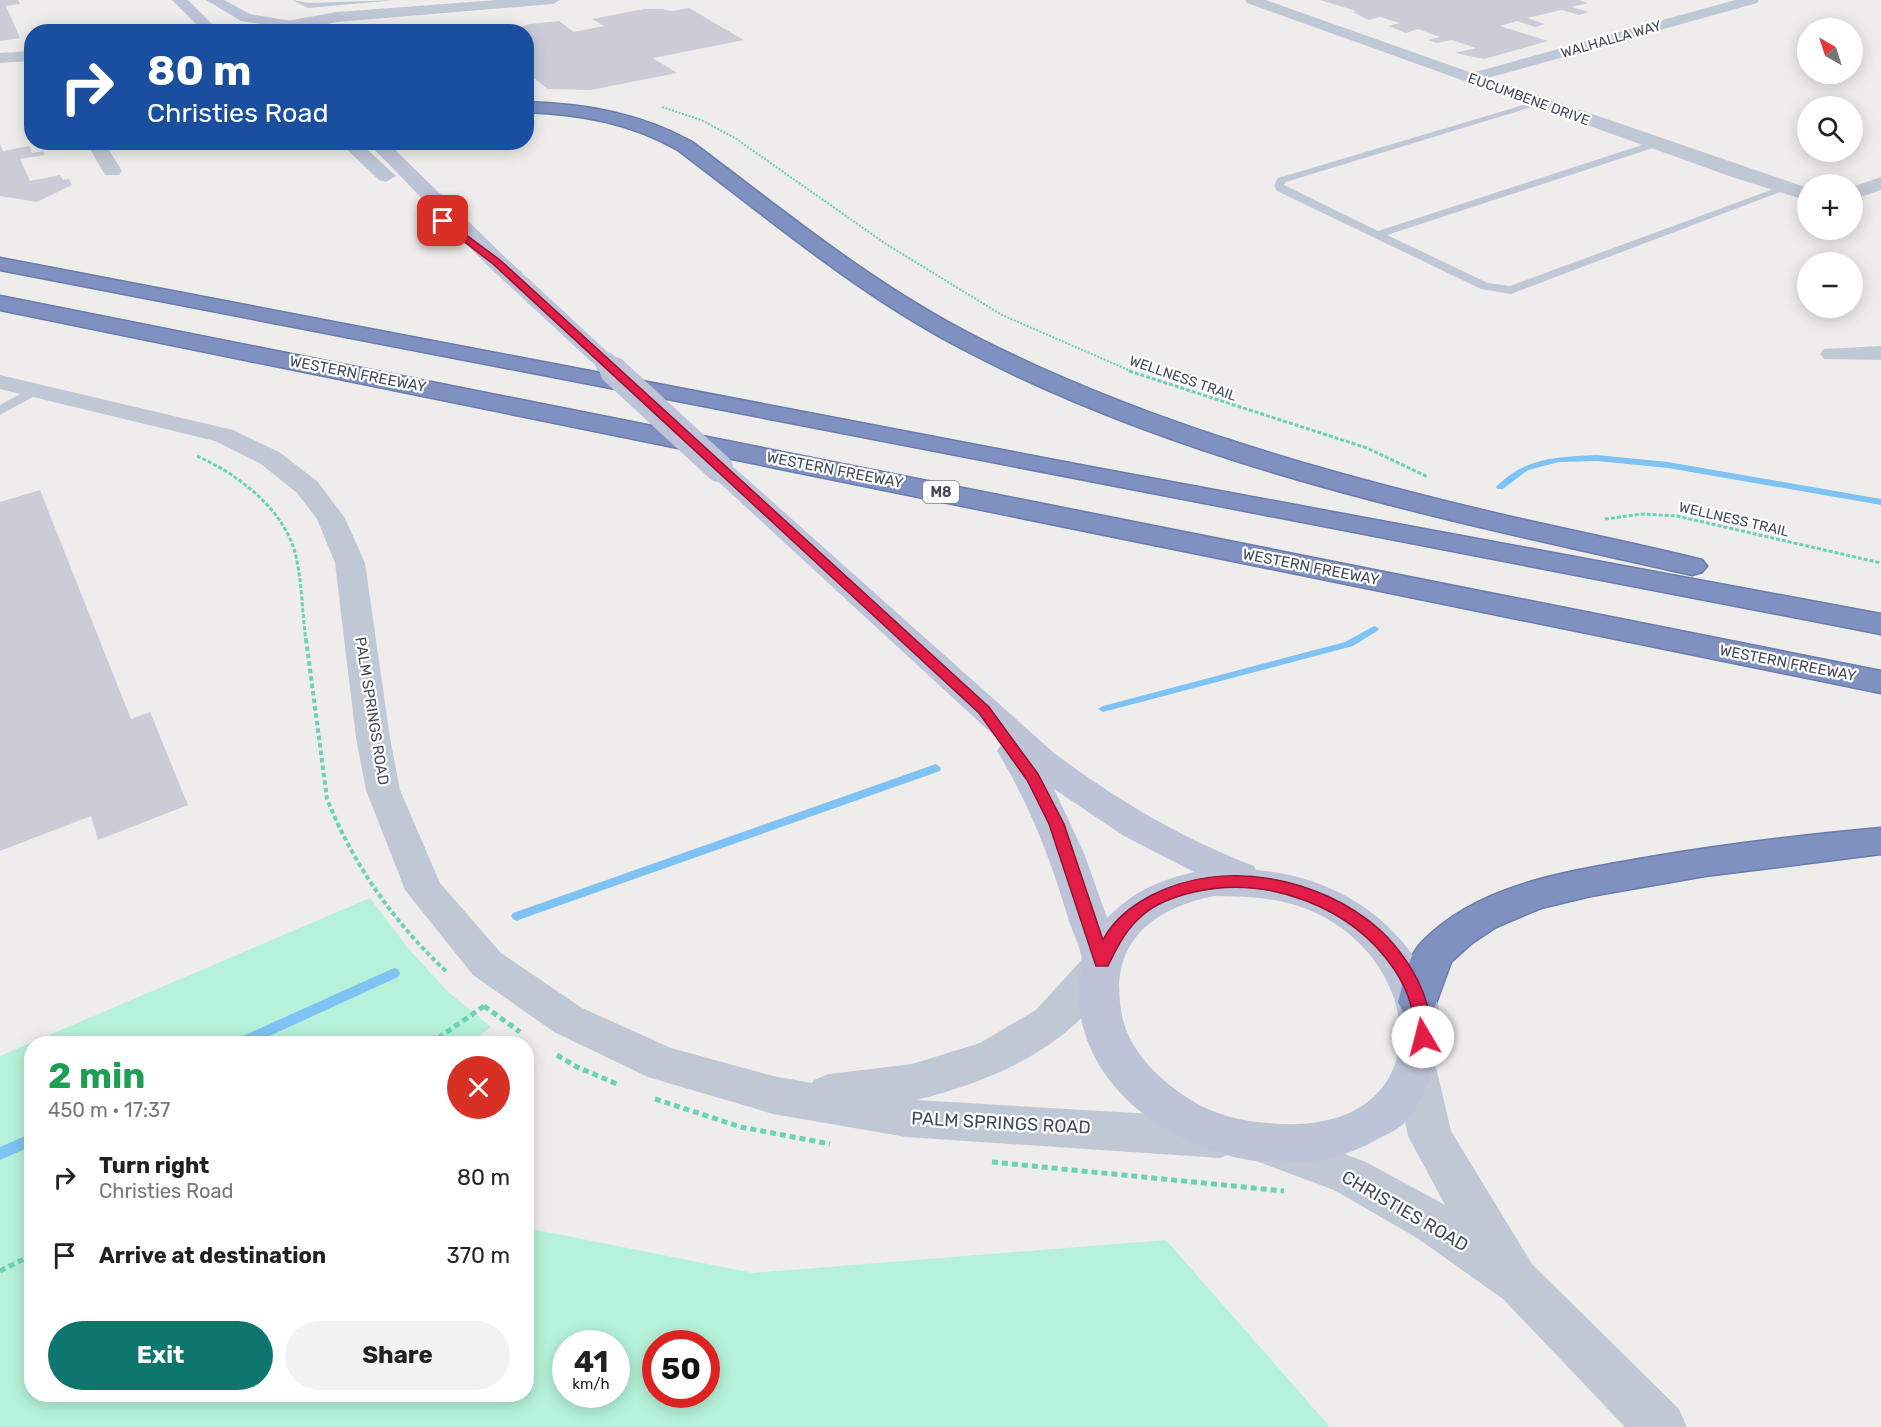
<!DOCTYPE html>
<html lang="en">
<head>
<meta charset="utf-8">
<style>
	body { margin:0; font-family:Rubik,sans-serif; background:#f2f2f2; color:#222; height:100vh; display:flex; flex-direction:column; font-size:22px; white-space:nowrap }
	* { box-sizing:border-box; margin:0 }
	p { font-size:20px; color:#767676 }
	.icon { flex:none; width:33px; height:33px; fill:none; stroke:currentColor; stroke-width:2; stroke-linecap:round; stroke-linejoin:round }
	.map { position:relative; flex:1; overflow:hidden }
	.details { position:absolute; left:24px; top:1036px; width:510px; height:366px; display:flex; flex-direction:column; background:#fff; border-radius:24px; box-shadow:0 3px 15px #0003 }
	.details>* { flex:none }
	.top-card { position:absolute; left:24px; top:24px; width:510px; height:126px; border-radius:24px; box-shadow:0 3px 15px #0003; background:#1a4fa0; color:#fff; overflow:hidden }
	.needle { width:39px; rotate:321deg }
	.fabs { position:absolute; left:1797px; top:18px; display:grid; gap:12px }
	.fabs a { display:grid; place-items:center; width:66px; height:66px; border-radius:50%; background:#fff; box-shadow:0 3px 15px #0003; font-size:30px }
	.speed { position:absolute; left:552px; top:1330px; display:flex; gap:12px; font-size:30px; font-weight:700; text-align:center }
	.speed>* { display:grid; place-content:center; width:78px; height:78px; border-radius:50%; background:#fff; box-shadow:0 3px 15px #0003; line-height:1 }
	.speed small { font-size:15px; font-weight:400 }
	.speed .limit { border:9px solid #d22; background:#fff; color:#111 }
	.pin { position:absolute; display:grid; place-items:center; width:51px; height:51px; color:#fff; margin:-26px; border-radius:12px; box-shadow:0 3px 9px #0006 }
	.me { position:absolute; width:66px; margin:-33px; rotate:352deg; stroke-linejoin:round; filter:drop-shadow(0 0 4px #0008) }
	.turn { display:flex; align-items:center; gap:21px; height:126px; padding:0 24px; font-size:27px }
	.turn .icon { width:78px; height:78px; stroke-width:2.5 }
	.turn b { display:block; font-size:42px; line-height:51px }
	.round { display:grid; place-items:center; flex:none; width:63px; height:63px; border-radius:32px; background:#f2f2f2 }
	.summary { display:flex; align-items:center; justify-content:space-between; height:102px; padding:0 24px }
	h1 { font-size:36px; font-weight:700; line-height:45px; color:#1e9e55 }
	.button { display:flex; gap:12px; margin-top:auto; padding:12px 24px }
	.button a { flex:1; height:69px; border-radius:36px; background:#0f766e; color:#fff; font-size:24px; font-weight:700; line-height:69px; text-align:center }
	.button a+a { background:#f2f2f2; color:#222 }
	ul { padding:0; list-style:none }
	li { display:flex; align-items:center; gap:18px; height:78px; padding:0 24px }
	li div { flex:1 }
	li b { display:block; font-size:22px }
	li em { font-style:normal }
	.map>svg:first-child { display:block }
</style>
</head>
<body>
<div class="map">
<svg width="1881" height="1427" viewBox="0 0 1881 1427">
	<rect width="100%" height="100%" fill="#efedec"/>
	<path fill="#b5f2d9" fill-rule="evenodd" d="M370,898l38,50 39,43 44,36 -23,17h-436v351h494l1,-167 226,45 413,-33 164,187h-1330v-371zM566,1344h50v51h-50zM656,1344h50v51h-50z"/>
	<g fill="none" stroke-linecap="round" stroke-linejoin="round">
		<g fill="#7ec3f3" fill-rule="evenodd">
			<path d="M1597,455l71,7 213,37v6l-213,-37 -71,-7 -38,1 -31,8 -25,19h-6l-1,-2c29,-30 61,-30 101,-32z"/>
			<path d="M1374,626l3,1 2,2 -2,2 -24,15 -250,66 -5,-3 5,-3 242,-64z"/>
			<path d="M936,764l5,4 -1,3 -419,148 -4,2 -4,-2 -2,-3 2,-3z"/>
			<path d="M394,968l4,1 2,4 -2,4 -146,67h-20l2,-4z"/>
			<path d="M32,1133v13l-32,14v-13z"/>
		</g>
	</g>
	<g fill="#cbccd5">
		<path d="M0,0h18l2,4 -14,2 14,32 -20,3z"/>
		<path d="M1320,0h259l9,3 -17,4 18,5 -10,3 -17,-5 -35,8 18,6 -10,3 -18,-6 -17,5 48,15 -64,18 -29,-6 21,-5 -24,-8 -15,3 -10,-3 13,-3 -22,-8 -12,4 -18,-7 12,-3 -20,-6 -12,3 -15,-8 3,-1z"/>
		<path d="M689,8l55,32 -91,18 24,15 -86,17 -43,-1 -22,-17v-40l-19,-1 23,-7 29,-3 15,11 30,-6 -12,-7 52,-10h18l10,2z"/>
		<path d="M0,144l3,7 26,-5 3,7 11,-2 2,4 -25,4 10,22 30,-6 3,5 6,-1 3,6 -35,17 -37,-6z"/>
		<path d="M40,490l91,229 19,-7 38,93 -90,35 -7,-24 -91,35v-349z"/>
	</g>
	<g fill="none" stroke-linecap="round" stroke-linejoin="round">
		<g stroke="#6a7cac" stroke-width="3">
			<g id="highway">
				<path d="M526,102c59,2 114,11 166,40 91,68 181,143 284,195 167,85 349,136 531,179 65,15 131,28 195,44l5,6 -5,6 -10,3c-249,-56 -508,-108 -735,-229 -100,-53 -188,-127 -279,-196 -48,-27 -97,-36 -152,-38z"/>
				<path d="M0,258l1096,210 785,146v20l-1881,-364z"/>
				<path d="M0,296l1881,375v22l-1881,-383z"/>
				<path d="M1881,828v26l-176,22 -114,20 -50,12 -45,19 -24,16 -21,19 -19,52 -14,5 -14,-5 -6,-12c6,-21 9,-46 26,-62 58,-58 149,-69 227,-83 76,-13 153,-22 230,-29z"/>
			</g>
		</g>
		<path stroke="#6bd3b5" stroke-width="2" stroke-dasharray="2 1.5" stroke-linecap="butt" d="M662,107l39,13 34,18 151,106 116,71 131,57"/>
		<g stroke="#6bd3b5" stroke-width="3" stroke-dasharray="4 2" stroke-linecap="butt">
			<path d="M1129,371l238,77 61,29"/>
			<path d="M197,456c40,18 83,50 97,93 8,26 8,64 12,92"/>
			<path d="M1605,519l37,-5 35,2 204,47"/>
		</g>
		<path stroke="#6bd3b5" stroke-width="4" stroke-dasharray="4.5 3" stroke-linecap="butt" d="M306,639l21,160c27,67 68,125 121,174"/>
		<g stroke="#6bd3b5" stroke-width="5" stroke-dasharray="6 4" stroke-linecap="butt">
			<path d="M484,1006l36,26"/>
			<path d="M430,1044l54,-38"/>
			<path d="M557,1055l20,12 40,17"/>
			<path d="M655,1099l86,28 89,17"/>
			<path d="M992,1162l292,29"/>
			<path d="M0,1271l32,-16"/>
		</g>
		<g fill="#c1c8d5" fill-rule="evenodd">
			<path d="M292,0l17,3 87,-3 -88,8z"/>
			<path d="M1537,101l8,2 -259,79 -2,3 94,46 273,-89h8v4l-272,89 101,48 22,3 269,-99 9,2 -277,105 -30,-5 -204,-98 -3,-6 4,-7z"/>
			<path d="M35,386l7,4 -2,3 -40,22v-10z"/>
		</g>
		<g fill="#c1c8d5" fill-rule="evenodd">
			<path d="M497,0h63l-7,4 -216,18 -56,10h-36l7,-5 85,-15z"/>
			<path d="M1245,0h21l206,73 263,-73h24l-2,3 -269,75 320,110v13l-76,-24 -485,-174z"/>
			<path d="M32,51v10l-32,2v-10z"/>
			<path d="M86,142h18l18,29 -3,4h-14z"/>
			<path d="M1881,177v13l-29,10v-13z"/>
			<path d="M1881,346v14l-57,-1 -4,-5 4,-5z"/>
			<path d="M0,375l233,55 46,22 38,29 28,37 20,45 25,175 10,52 40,93 61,70 81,55 89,40 102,28 39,7 2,-3 15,-6 83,-10 68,-21 56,-33 49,-54 14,-5 14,5 6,11c-40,78 -122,112 -202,133l303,18 16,6 6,14 -6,14 -16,6 -314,-21 -133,-23 -125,-37 -94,-45 -81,-57 -68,-85 -39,-100 -10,-52 -21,-175 -18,-44 -20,-26 -36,-29 -46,-23 -215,-52z"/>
			<path d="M1416,1053l15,5 6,13 14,60 81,133 147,145 8,18h-62l-122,-128 -86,-61 -83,-48 -81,-30 -6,-14 6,-14 16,-6 97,36 79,43 -37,-69 -13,-65 6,-13z"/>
		</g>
		<g fill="#bdc4d8" fill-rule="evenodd">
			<path d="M172,0h16l32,32h-16z"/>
			<path d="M206,0h18l26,14 47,8 40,-10 8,5 -3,3 -44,12h-28l9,-5 -38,-6z"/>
			<path d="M339,142h20l37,34 -10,6 -7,-2z"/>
			<path d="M367,142h20l118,115 109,101 4,5 -4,5 -8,2 -8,-2 -109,-101z"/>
			<path d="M719,460l9,2 326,291c63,47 127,85 200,113l2,4c71,6 133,41 168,103 11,19 20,44 18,66 -1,16 -7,30 -14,45 -6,12 -11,26 -21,36 -8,10 -20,14 -31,20 -51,29 -108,29 -163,11 -70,-24 -133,-79 -135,-159 -1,-10 5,-21 4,-31 -1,-13 -9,-28 -13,-40 -18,-61 -39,-116 -72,-170l5,-8 -292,-269 -4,-6 4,-6zM1054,789l70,47 70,36c-37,9 -60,19 -87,46l-23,-65zM1214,896c27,0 55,1 81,9 132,41 152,225 -13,219 -31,-1 -65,-7 -91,-24 -33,-21 -64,-50 -70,-90 -11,-68 31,-101 93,-114z"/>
		</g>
		<use href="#highway" fill="#7f91c0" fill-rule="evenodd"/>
		<path stroke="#bdc4d8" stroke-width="22" d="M606,363l10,9"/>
		<path stroke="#bdc4d8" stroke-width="28" d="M614,371l105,97"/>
	</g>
	<path fill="#e11d48" stroke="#92132f" stroke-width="1.5" d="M440,220h6l54,40 489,447 49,67 26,50 39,116c10,-20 30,-35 49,-45 72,-37 167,-18 227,34 20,18 39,46 47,72 4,11 4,24 6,36l-3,5h-12c-6,-12 -3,-27 -7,-40 -3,-10 -10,-24 -16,-33 -43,-63 -127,-94 -200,-77 -17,4 -37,11 -50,22 -18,15 -26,31 -36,52h-12l-47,-142 -22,-44 -48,-67 -486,-449 -53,-41z"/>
	<g text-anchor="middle" stroke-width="4.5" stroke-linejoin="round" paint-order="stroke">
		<g font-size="14" fill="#434b5b" stroke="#fff">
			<text transform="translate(1611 39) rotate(-16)" y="5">WALHALLA WAY</text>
			<text transform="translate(1529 99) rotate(20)" y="5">EUCUMBENE DRIVE</text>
			<text transform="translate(1183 378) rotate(19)" y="5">WELLNESS TRAIL</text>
			<text transform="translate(1734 519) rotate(13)" y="5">WELLNESS TRAIL</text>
		</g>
		<rect fill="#fff" stroke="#7b818c" stroke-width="1.5" x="923" y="481" width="36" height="22" rx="4.5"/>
		<g font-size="14" font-weight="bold" fill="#434b5b">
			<text x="941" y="497">M8</text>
		</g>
		<g font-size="15" fill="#434b5b" stroke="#fff">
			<text transform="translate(358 374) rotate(11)" y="5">WESTERN FREEWAY</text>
			<text transform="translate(835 470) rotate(11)" y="5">WESTERN FREEWAY</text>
			<text transform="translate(1311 567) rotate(11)" y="5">WESTERN FREEWAY</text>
			<text transform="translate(1788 663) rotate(11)" y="5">WESTERN FREEWAY</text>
			<text transform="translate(372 711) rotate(81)" y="5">PALM SPRINGS ROAD</text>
		</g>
		<g font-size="18" fill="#434b5b" stroke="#fff">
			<text transform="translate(1001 1123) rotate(3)" y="6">PALM SPRINGS ROAD</text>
			<text transform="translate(1405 1211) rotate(30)" y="6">CHRISTIES ROAD</text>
		</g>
	</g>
</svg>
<div class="fabs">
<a><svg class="needle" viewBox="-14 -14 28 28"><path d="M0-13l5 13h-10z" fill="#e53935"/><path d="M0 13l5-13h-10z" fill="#767676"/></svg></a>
<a><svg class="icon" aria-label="search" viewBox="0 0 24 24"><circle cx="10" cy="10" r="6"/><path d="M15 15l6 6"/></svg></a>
<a>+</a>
<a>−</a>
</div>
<div class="speed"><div>41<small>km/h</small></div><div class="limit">50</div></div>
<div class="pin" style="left:443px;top:221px;background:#d93025"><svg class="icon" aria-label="arrive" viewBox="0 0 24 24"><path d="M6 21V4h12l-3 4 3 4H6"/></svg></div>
<svg class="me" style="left:1423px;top:1037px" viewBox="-20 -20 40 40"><circle r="19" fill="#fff"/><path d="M0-13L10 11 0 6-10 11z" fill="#e11d48"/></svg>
<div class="top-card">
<div class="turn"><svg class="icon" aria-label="right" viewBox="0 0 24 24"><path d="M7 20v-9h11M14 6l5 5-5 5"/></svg><div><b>80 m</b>Christies Road</div></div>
</div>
<section class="details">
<div class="summary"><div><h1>2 min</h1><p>450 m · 17:37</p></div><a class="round" style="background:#d93025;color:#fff"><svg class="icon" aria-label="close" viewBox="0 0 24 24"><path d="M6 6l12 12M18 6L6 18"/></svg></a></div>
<ul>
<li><svg class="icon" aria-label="right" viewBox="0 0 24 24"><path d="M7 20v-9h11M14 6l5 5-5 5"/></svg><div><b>Turn right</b><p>Christies Road</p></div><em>80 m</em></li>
<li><svg class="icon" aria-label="arrive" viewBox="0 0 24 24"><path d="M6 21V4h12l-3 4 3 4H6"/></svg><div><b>Arrive at destination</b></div><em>370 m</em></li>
</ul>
<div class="button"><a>Exit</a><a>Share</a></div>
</section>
</div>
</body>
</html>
